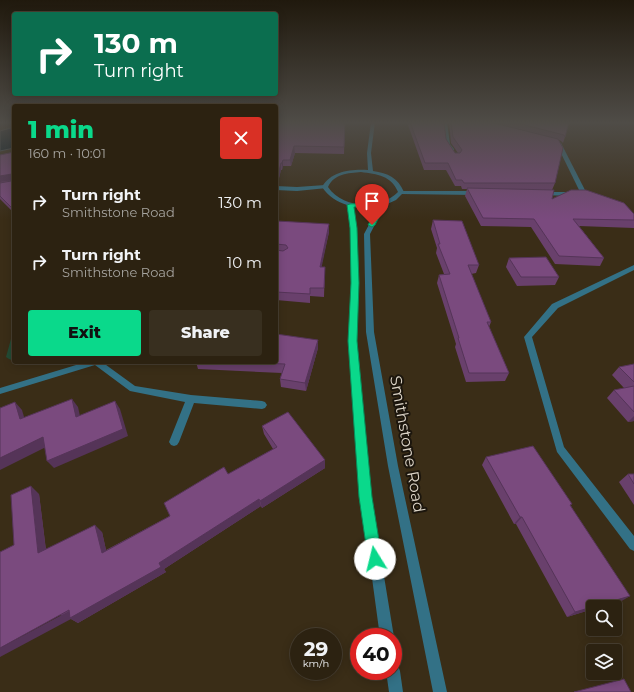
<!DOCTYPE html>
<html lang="en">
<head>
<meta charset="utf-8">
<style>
	body { margin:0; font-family:Montserrat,sans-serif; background:#382f1f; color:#f1f3f6; height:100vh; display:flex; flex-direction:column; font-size:15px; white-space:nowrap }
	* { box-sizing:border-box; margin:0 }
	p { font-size:13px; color:#a6a49f }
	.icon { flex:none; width:22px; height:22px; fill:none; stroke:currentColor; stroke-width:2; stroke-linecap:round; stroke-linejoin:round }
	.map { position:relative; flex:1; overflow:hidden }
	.drawer { position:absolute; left:12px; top:104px; width:266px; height:260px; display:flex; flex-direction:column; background:#2c2211; border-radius:4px; box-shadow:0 2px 10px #0003,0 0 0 1px #483f31 }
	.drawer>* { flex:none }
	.banner { position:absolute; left:12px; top:12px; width:266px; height:84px; border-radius:4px; box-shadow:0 2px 10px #0003,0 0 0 1px #483f31; background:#0b6e4f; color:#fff; overflow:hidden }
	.controls { position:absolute; left:586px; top:600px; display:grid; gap:8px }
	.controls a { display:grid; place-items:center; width:36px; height:36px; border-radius:4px; background:#2c2211; box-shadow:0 2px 10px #0003,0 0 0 1px #483f31; font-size:20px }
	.speed { position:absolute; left:290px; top:628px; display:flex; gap:8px; font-size:20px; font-weight:700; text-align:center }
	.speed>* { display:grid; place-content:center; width:52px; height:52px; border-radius:50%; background:#2c2211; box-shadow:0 2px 10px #0003,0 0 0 1px #483f31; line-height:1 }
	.speed small { font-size:10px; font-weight:400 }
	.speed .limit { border:6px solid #d22; background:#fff; color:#111 }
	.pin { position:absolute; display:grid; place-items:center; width:34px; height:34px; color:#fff; margin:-41px -17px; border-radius:50% 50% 50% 0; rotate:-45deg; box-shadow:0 0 4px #0007 }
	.pin .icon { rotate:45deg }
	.me { position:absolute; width:44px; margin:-22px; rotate:351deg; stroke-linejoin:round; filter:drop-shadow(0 0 3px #0008) }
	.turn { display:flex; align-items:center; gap:14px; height:84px; padding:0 16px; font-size:18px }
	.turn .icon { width:52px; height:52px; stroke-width:2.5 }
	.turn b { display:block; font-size:28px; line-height:34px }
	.round { display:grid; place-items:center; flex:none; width:42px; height:42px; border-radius:4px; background:#382f1f }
	.overview { display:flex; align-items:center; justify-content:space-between; height:68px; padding:0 16px }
	h1 { font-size:24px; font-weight:800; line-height:30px; color:#0ad98b }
	.cta { display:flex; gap:8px; margin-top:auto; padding:8px 16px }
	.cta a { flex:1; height:46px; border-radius:4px; background:#0ad98b; color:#111; font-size:16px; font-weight:800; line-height:46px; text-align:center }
	.cta a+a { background:#382f1f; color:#f1f3f6 }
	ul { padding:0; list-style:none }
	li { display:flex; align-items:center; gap:12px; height:60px; padding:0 16px }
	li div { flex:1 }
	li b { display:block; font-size:15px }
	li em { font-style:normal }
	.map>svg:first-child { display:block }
</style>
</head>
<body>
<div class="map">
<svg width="634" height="692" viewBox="0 0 634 692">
	<rect width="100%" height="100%" fill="#3a2d17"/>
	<path fill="#234c35" d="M14,328v34h29c-14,2 -25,3 -37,-5z"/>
	<path fill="#001722" stroke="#425054" d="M14,127v21l-14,3v-20z"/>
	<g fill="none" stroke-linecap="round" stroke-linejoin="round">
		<g fill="#337186" fill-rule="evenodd">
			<path d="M443,122h4l3,22 4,5v1h-4l-4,-6z"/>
			<path d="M555,141l6,2 26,51 -1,1 -5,-1z"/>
			<path d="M325,185l2,1v2l-30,3 -21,-1v-4l21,1z"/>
			<path d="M399,191h77l3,2 -3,2 -75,-1 -3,-2z"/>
			<path d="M540,192h32l3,2 -3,2 -30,-1 -3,-2z"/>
			<path d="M634,265v5l-76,38 -26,29 32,110 70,89v15l-4,-2 -73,-97 -33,-115 28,-33z"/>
			<path d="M86,362h16l33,24 56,9 71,6 3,1 2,3 -2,3 -3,1 -68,-6 -15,39 -2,3 -3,1 -3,-1 -2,-3 16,-40 -55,-11 -35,-26 -95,29v-6z"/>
		</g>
		<g fill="#337186" fill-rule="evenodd">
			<path d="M371,122h4l-4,31 2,18c15,2 25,7 31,21l-8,8 -11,5 -15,29 4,98 24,134 49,226h-14l-45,-226 -22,-134 -2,-98 15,-28 -17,2 -9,-2 3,22 2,55 -2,58 15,156 23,140 -1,2v-2h-13l-19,-140 -13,-156 4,-58 -2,-55 -3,-23c-11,-4 -18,-8 -25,-18 9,-16 29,-18 46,-17l-1,-17zM361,172c16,2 31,4 37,20 -18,18 -55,17 -70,-5 6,-13 20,-14 33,-15z"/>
			<path d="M393,664l5,2 2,5 3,21h-14l-3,-21h7z"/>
		</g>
	</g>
	<g fill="#69406c">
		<path d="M345,122l-1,32 -49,-1 -4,13h-8l-1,4h-1l-3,12h-2v-55z"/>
		<path d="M407,122h37l2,17 9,14h3l-7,-10 -2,-21h120l-4,15 -2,6 -2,-2 -2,-1 -4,43 -3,7v9l82,21v8l-55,-2 25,32 -4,8 -45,-2 -24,-37 -50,-1 -16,-30 2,-7h-5l-1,-3h-6l-9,-16h-22z"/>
		<path d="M14,152v61l-14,-14v-16z"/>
		<path d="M433,220l46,45 -3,8 -5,1 20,48 -2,5 20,46 -4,8 -39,1 -11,-35 1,-3 -19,-61 2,-8 5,-1 -8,-21 1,-5 -6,-19z"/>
		<path d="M329,224v8l-8,35h4l-1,30 -14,-1v7l-34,-3v-75z"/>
		<path d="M509,258l50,19 -4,8 -38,1 -11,-19z"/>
		<path d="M318,340v8l-12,43 -25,-4 -1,-8 2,-6 -84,-4 -2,-7h80z"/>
		<path d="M634,364v57l-6,1 -21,-24 7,-8 10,-2 -12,-13 7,-8z"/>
		<path d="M262,426l63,42 -63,40 -1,-2 -97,63 2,3 -88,51 -7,-4 -71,-25 14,-49 25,-51 7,56 56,-18 4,18 64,-34 58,-42 45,-25 -9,-15z"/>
		<path d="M486,457l85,49 49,96 -19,5h-8v2l-26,8 -51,-93h-2l-32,-59z"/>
		<path d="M628,474h6v31l-15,-23z"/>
	</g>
	<g fill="#553458">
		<path d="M276,122h4l-4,5z"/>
		<path d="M294,146l1,7 -4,13 -1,-6z"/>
		<path d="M283,160v6l-1,4v-7z"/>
		<path d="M281,163v7l-3,12v-7z"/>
		<path d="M12,174l2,6 -14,2v-6z"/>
		<path d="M329,224v8l-9,43v-8z"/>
		<path d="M318,340v8l-12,43 -1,-8z"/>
		<path d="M72,399l6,8 4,18 -6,-8z"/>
		<path d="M115,401l5,8 8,27 -74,32 -7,-7z"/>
		<path d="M15,402l7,8 5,17 -7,-8z"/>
		<path d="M634,416v5l-6,1z"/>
		<path d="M43,437l7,8 -50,25v-12z"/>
		<path d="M325,460v8l-63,40 -2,-7z"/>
		<path d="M31,486l8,8 8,65 -9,-6z"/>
		<path d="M259,499l2,7 -97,63 2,3 -88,51 -7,-4 -71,38v-9l159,-85z"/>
		<path d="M520,517h2l-6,7h-2z"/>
		<path d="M95,525l7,7 6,27 -6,-6z"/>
		<path d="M630,596l-10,6 -19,5h-8v2l-26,8 8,-5z"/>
	</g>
	<g fill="#7a4a7e" stroke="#553458">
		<path d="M282,122h63l-1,25 -50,-1 -4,14h-7l-1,3h-1l-3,12h-2v-48z"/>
		<path d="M410,122h34l2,17 9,14h5l2,-3 -9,-13 -2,-15h39l68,17 5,9 -8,35h-91l-2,-3h-6l-8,-17h-23z"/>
		<path d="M513,122h56l-4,15 -1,-2z"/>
		<path d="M14,152v57h-1l-13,-13v-13l11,-2 1,-7 -12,2v-21z"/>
		<path d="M467,188l87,2 -2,9 19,-9h15l38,13 10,11v6l-61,-1 31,39 -45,-2 -25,-37 -51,-1z"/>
		<path d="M433,220l29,1 17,44h-11l23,57h-4l22,51h-40l-11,-35h1l-20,-63 11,-1 -12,-30h2z"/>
		<path d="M277,221l52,3 -9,43h5l-1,21h-14v6l-34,-2v-42l7,1 5,-3 -2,-3 -10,-1v-19z"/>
		<path d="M546,257l13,20h-38l-12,-19z"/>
		<path d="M276,334l42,6 -13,43 -25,-4 5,-15 -54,-2h45z"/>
		<path d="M634,364v18l-15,-15z"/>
		<path d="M634,386v26l-20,-22z"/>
		<path d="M72,399l4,18 39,-16 8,28 -76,32 -4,-24 -43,21v-50l15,-6 5,17z"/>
		<path d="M288,412l37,48 -65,41 -1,-2 -100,64 2,4 -91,51 -1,-8 -69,38v-96l14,-7 -3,-50 20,-9 7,67 57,-28 7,28 68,-37 -6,-13 60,-36 4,7 49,-27 -15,-21z"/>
		<path d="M533,446l39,58 -2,1 60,91 -55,16 -53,-95h-2l-34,-60z"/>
		<path d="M628,474h6v10z"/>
		<path d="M624,679l7,13h-57z"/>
	</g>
	<linearGradient id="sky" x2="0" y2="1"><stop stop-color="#20190d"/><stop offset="0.56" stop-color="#4f4c47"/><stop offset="1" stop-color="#4f4c47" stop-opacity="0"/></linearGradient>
	<rect width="634" height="219" fill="url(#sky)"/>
	<path fill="#0ad98b" stroke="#068d5a" d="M383,202l3,1 -11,22 -3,2 -4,-2 10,-18h-24l3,21 2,55 -2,58 15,156 10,62 -2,5 -5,2 -5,-2 -2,-5 -9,-62 -11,-156 3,-58 -1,-55 -3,-23 3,-1z"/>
	<g text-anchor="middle" stroke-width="4" stroke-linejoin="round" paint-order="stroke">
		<g font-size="16" fill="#dcd4c7" stroke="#1c160d">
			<text transform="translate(408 444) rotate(80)" y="6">Smithstone Road</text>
		</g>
	</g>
</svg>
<div class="controls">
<a><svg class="icon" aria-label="search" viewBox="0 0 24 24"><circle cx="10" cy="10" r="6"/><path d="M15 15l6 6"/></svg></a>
<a><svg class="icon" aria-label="layers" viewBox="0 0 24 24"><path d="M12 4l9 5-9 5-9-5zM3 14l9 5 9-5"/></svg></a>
</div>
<div class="speed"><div>29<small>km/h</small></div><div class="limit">40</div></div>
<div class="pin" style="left:372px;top:225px;background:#d93025"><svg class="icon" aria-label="arrive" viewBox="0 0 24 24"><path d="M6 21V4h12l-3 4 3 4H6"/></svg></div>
<svg class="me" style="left:375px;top:559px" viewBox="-20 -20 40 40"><circle r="19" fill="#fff"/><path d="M0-13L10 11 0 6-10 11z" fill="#0ad98b"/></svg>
<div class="banner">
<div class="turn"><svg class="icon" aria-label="right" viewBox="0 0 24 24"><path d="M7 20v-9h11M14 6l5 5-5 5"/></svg><div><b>130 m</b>Turn right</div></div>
</div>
<section class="drawer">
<div class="overview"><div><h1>1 min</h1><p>160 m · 10:01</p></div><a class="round" style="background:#d93025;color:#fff"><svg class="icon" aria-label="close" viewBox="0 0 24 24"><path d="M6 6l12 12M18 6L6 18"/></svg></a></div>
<ul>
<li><svg class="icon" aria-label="right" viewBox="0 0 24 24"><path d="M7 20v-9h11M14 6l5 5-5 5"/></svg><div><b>Turn right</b><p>Smithstone Road</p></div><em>130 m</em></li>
<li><svg class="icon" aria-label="right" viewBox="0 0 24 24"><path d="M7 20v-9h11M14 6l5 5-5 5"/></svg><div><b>Turn right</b><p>Smithstone Road</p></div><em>10 m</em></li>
</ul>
<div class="cta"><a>Exit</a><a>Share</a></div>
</section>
</div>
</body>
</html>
